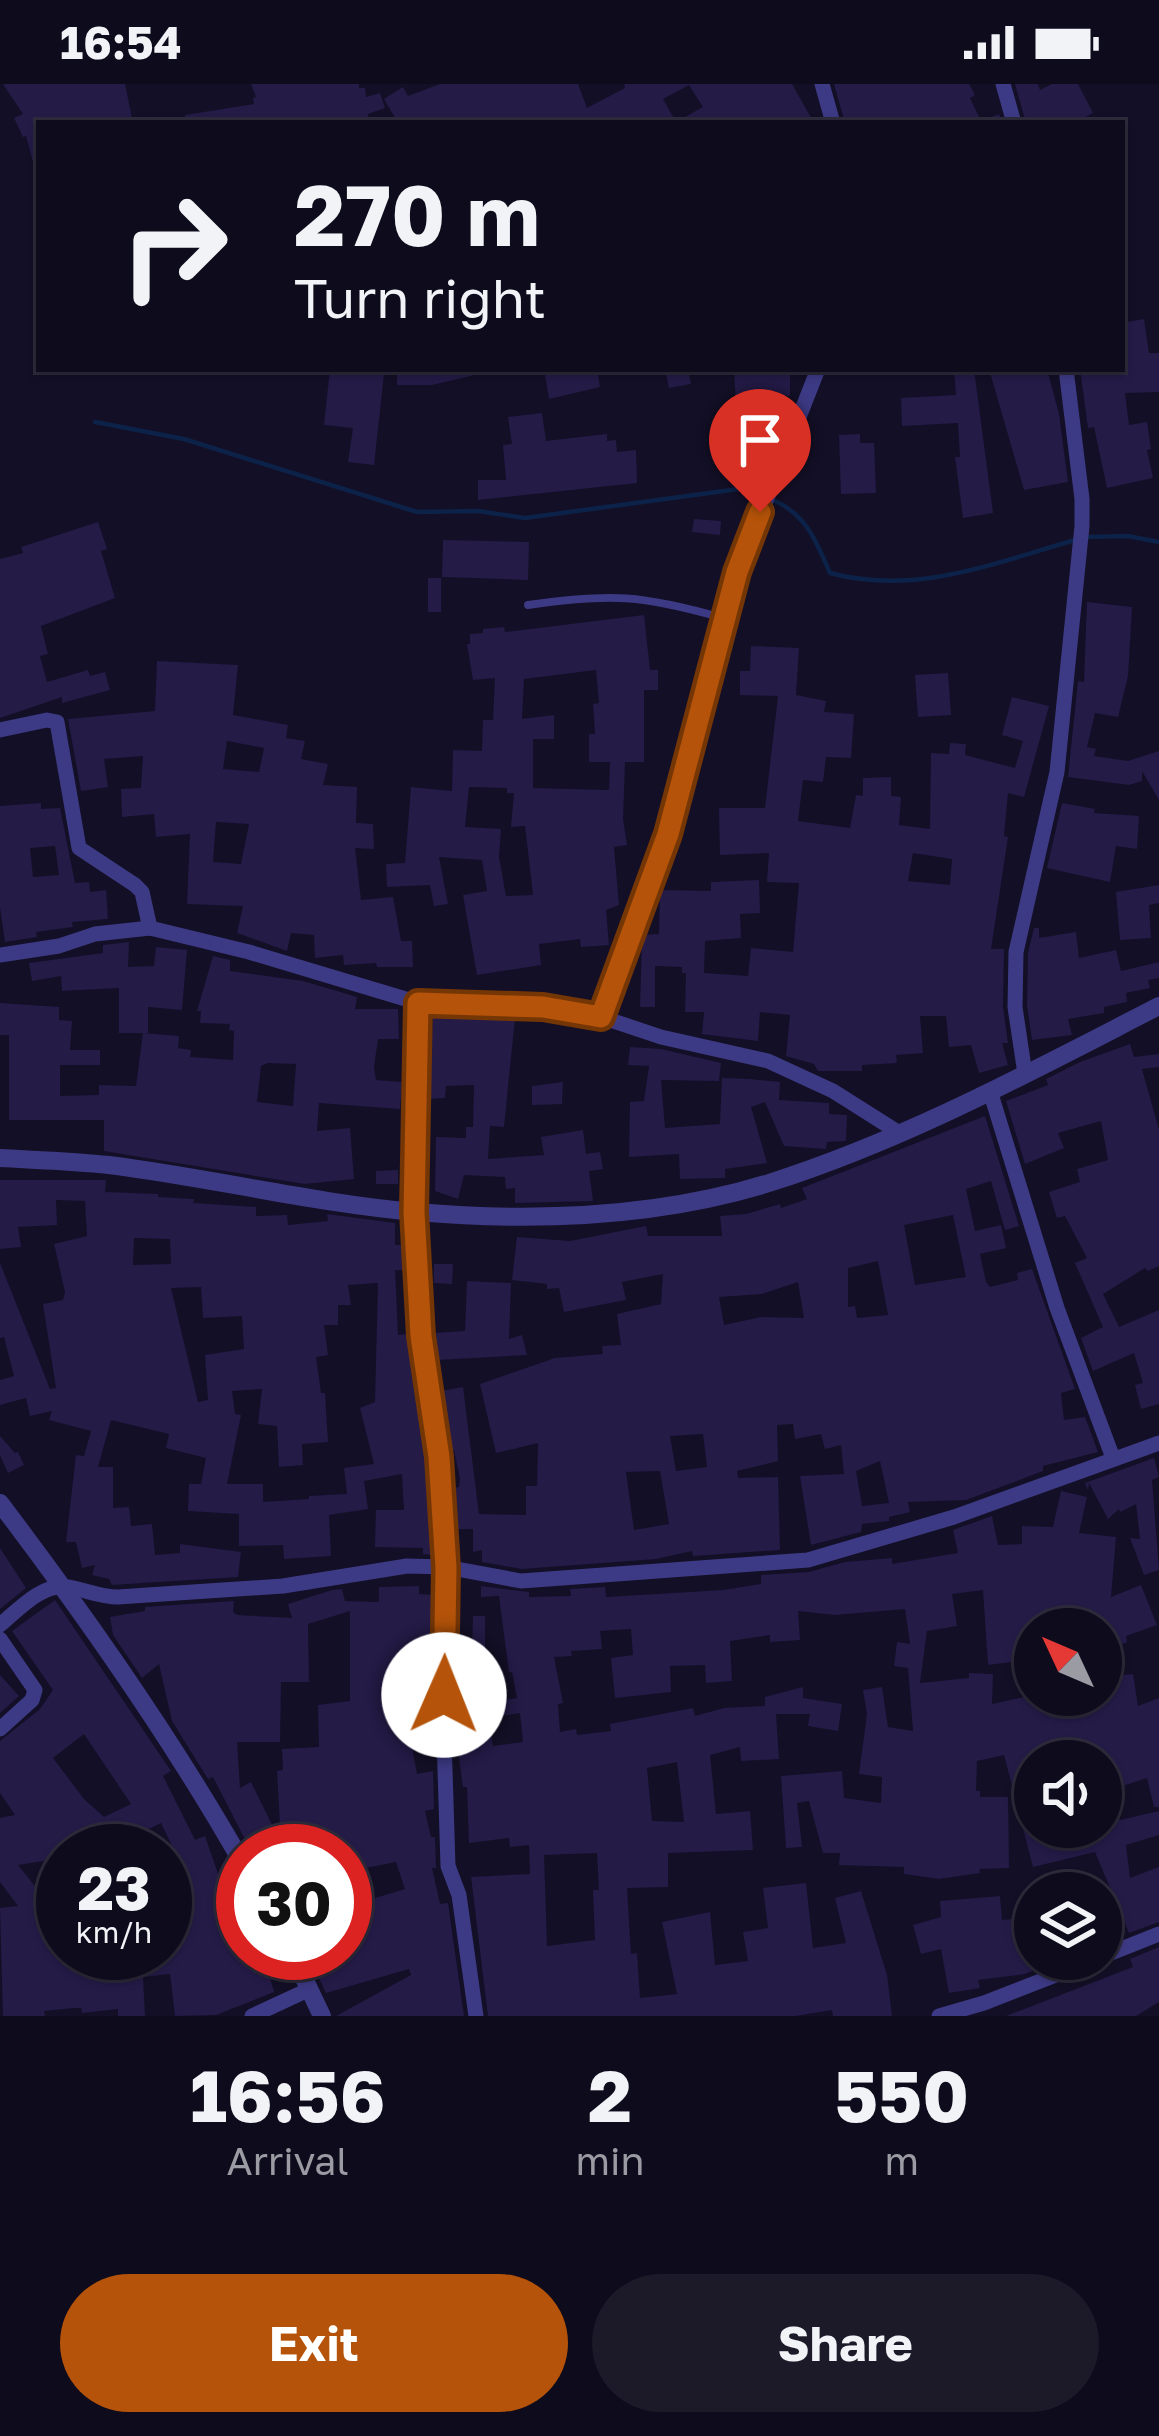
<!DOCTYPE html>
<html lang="en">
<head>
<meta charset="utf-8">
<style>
	body { margin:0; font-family:"Golos Text",sans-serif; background:#1c1929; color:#f1f3f6; height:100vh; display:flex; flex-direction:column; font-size:45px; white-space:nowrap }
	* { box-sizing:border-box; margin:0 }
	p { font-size:39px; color:#9b9ba3 }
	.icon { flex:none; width:66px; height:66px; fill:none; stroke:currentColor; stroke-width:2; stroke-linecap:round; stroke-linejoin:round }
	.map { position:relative; height:1932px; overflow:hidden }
	.panel { display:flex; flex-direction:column; background:#0e0b1c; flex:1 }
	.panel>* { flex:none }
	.guide { position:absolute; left:36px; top:36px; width:1089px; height:252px; border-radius:0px; box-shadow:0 3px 9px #0004,0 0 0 3px #2e2b3b; background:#0e0b1c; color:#f1f3f6; overflow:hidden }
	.needle { width:78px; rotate:314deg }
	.fabs { position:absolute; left:1014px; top:1524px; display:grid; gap:24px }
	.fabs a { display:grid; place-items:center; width:108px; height:108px; border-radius:50%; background:#0e0b1c; box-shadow:0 3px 9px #0004,0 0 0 3px #2e2b3b; font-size:60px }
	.speed { position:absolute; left:36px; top:1740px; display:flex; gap:24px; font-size:60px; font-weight:700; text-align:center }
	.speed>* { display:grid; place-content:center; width:156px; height:156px; border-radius:50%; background:#0e0b1c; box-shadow:0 3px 9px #0004,0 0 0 3px #2e2b3b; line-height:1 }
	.speed small { font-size:30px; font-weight:400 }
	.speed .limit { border:18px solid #d22; background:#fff; color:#111 }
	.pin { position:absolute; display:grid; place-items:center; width:102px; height:102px; color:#fff; margin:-123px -51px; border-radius:50% 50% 50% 0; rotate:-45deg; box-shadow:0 0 12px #0007 }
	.pin .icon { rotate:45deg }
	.me { position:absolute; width:132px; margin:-66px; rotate:1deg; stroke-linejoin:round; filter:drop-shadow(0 0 9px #0008) }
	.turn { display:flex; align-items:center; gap:42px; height:252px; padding:0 60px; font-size:54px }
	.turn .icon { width:156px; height:156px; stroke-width:2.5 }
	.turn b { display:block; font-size:84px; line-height:102px }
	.eta { display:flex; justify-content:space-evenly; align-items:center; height:204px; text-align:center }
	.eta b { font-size:72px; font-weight:700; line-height:84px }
	.cta { display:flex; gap:24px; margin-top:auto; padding:24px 60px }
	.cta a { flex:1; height:138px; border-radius:72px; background:#b45309; color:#fff; font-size:48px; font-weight:700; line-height:138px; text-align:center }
	.cta a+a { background:#1c1929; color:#f1f3f6 }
	.status { display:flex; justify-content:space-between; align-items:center; height:84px; padding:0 60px; background:#0e0b1c; direction:ltr }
	.status svg { height:33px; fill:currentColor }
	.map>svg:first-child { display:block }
</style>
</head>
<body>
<div class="status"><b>16:54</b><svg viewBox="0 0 49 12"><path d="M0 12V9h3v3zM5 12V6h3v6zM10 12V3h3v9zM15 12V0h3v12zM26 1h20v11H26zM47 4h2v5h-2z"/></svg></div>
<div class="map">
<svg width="1159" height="1932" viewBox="0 0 1159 1932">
	<rect width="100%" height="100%" fill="#130f26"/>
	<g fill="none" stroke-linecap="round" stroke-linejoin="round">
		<g stroke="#0c2248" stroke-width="4.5">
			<path d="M95,338l89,17 233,73 61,-1 47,7 221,-30 16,7"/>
			<path d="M773,416c33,14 43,41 57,73 86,23 164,-10 245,-33"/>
			<path d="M1086,453l42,-1 31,6"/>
		</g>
	</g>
	<g fill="#241b47" fill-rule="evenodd">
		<path d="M3,0h122l8,39h-94v45l-4,1 -9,-33 -3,1 -9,-19 9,-4z"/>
		<path d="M251,0h108v4h6l1,9 14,-4 5,15 -17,6 1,9h-183l-1,-8 69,-11 -1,-6 3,-1z"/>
		<path d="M440,0h138l9,24 38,-20 -1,-4h168l22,39h-416l-14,-24 19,-12 5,9zM689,1l14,22 -27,15 -13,-23z"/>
		<path d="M834,0h135l6,11 -5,3 11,23 18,-7 3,9h-157z"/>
		<path d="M1015,0h23l2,6 12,-6h26l15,29 -19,10h-48z"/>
		<path d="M1144,235l5,34h10v39l-34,1 4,32 18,-3 4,27 -4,1 6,28 -46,10 -13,-61 -6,1 -8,-59h42v-46z"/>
		<path d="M330,285l54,5 -10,91 -26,-3 5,-34 -29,-3z"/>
		<path d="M397,285h81l1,5 -47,11h-35z"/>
		<path d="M544,285h53l3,18 -51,12z"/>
		<path d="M665,285h23l3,15 -22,4z"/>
		<path d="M734,285h56v27h-4v21l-7,19h-12v-33l-31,2z"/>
		<path d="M954,285h20l19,144 -30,5 -8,-61h5l-2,-34 -56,3 -1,-28 55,-3z"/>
		<path d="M989,285h58l12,45 9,68 -44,8z"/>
		<path d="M542,329l4,28 61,-7v7l9,-1 1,12 19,-2 1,33 -159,17v-20h28l-3,-35 9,-1 -4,-27z"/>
		<path d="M860,350v9h14l2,50 -35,1 -2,-59z"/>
		<path d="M694,435l27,2 -1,14 -28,-3z"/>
		<path d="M98,438l9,27 -6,2 14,47 -74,28 7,28 -8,2 7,26 41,-12 2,6 15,-4 5,18 -48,13v-6l-62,21v-159l23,-6 -2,-6z"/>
		<path d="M443,456l86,2 -1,38 -86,-3z"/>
		<rect x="428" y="494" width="13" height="34"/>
		<path d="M1087,518l45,5 -4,69 -10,41 -23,-4 -8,34 9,2 -2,7 34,5 31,-10v49l-17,-29v10l-13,4 -61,-8 10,-96 6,1z"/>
		<path d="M644,531l6,55h8v20h-14v72h-19l-2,57 4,26 -13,2 5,58 -13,5 3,35 -28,2 -1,-8 -41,5 2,21 -64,10 -14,-80 24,-4 -5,-31 -43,-3 9,47 -14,2 -4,-21 -43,2 -1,-23 19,-1 6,-76 41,4 1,-41 29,1 1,-31h10l2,-42 -22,2 -6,-36h3v-10l13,-1v-4l21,-2 1,5zM596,586l3,33 -6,1 2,30h-6v28h21l-1,28 -76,-2v-49h21v-24l-32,4 2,-40zM469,703l38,1v5h7l-3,34 14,-1 8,69 -27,1 -7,-39 2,-28 -36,-2z"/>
		<path d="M751,562l48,2 -3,47 30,6 -2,11 30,2 -3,44 -25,-1 -3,25 -20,-2 -5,41 52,7 6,-33 7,1v-18l28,-1v19l10,1 -2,28 31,4 1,-76 18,1 1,-11 16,1 -1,11 50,13 8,-27 -21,-6 10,-38 37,9 -25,91 -16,-4 -4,43 4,1 -17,112h13l-1,58 5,36h-6l6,22 -29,8 -8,-28 -22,2 -3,-31h-26l3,37 -27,2 1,8 -35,2v6h-44l-4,-7 -28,-8 4,-41 -30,-3 -2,29 -56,-7 2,-22h-19l1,-39h-4v-6l-27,-1v41h-15l2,-66 2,-6 15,-1 1,-44 51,1v-9l48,-2 1,33 -20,1 1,24 -36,3 -1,32 44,3 3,-28 42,4 6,-69 -32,-1 2,-29 -49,2 -1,-47h46l13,-112 -38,-1v-24h10zM913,769l39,6 -2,26 -42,-4z"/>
		<path d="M157,577l81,4 -5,50 55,10 -2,13 19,3 -4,18 27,5 -5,21 34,2 -1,36 17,1 1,25 -19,-1 6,52 32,-3 8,44h11l1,26h-36l-1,-4 -32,2 -1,-10 -28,3 -1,-23 -23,-2 -4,18 -50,-18 6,-27 -56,-2 3,-70 -34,3 -2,-23 -32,3 -1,-28 20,-1 2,-32 -39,3 4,28 -27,4 -13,-72 87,-8zM227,657l37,7 -5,24 -36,-3zM216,738l33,2 -8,40 -28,-2z"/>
		<path d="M948,589l3,42 -33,2 -3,-42z"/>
		<path d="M41,719v6l19,-1 15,75 14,-1 1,10 16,-2 2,29 -36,3 1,5 -37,5 1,5 -32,5 -5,-34v-102zM55,762l4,29 -26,2 -3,-29z"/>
		<path d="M1062,719l33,6 -1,4 45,3 -2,33 -21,-3 -6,36 -63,-14z"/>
		<path d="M1159,801v18l-10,2 2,33 -31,2 -4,-48z"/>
		<path d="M1034,844h5v10l37,-6 3,26 37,-8 5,21 38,-9v16l-11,2 2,8 -24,5 1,9 -23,5v6l-36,6 4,16 -40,5 -5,-34 1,-53z"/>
		<path d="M129,858l-1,25 26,-1 2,-19 31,3 -5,60 -34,-3v26h-29v-45l-57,3 -1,-15 -29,5 -3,-18 74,-10v-8z"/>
		<path d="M213,872l17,4v11l73,10 54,16 -2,12h43l1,30h-21l-4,28 2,13 26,2 -2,27 -81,-6 -2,28 33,-3 4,51 -49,5 -201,-33v-31h-95v-85h-9v-32l59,4v13l13,1 -2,29h30v15h-40v31l39,-1v-10l37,1 7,-53 36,3 -1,12 13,2 -1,7 43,3 1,-29 -5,-1 1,-6 -30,-1 1,-12h-4zM268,979l28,1 -3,42 -36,-4 4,-36z"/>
		<path d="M433,931l82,3 -11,109 -14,-1 -2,33 56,-4 -3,-18 42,-7 3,24 14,-2 3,17 -14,2 4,30 -78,2v-15l-9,1 -1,-12 -41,-2 -6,24 -23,-8 1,-54 30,1v-11h7l1,-42 -28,1 -1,12 -16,1z"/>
		<path d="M1130,960l4,13 25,-3v13l-17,2 17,61v136l-11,5 -3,-3 -42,26 16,33 40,-17v94l-18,5 -6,-24 8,-2 -9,-30 -41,18 -12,-33 22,-11 -28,-64 12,-5 -22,-42 -8,2 -8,-26 31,-10 -3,-13 31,-9 -7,-39 -43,12 6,15 -39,16 -19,-63 42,-16 -2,-6 34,-17z"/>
		<path d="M630,963l31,2 60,14 -2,18 -58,-1 4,48 55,-4 2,-46 28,1 30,3 -1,18 50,3v11l18,1 -1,26 -19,1 -1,7 -42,-3 -19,-44 -14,5 16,56 -42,6v9l-45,1 -1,-25 -50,3 1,-55 14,-1 5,-35 -21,-1z"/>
		<path d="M563,998l-1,22 -30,1v-19z"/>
		<path d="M985,1032l34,110 -14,4 -14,-49 -25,8 9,42 26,-6 5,23 -26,6 6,28 4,5 28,-7 -1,-7 15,-4 43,120 -14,4 3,27 21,-3 13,35 -55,14v5l-77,29 -58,2 2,10 -21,5v4l-27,3 -1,8 -50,13 -11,-69 44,-2 -3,-29 -16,4 -4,-15 -26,5 -2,-15 -16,1 1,36 -41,10 1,7 40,-1 2,73 -87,6 -1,-5 -36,8 -134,10 -40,-7v-12l-9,2v-23h-17v5l-3,-46 6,-1 1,-8 -6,-29 -4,1 -9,-60 22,-4 16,127 47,1v-29h11l1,-43 -42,10 -16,-69 75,-26 48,-4 -1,-8 19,-1 -4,-31 44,-10 2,-30 -41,8 4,18 -62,12 -5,-24 -12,1v-5l-35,-4 5,-43 53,4 76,-15 2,10h74l-2,-20 26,-2 34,-10 1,4 26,-9 -5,-11zM953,1131l13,62 -51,8 -11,-60zM878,1177l10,54 -31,3 -2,-12 -7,1v-39zM798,1198l6,36 -43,-1 -37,8 -5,-28 43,-3zM703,1350l4,33 -31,4 -6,-35zM880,1377l9,42 -27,3 -6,-35zM660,1387l9,53 -35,6 -8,-58z"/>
		<path d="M398,1086v14h-22v-13z"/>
		<path d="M0,1096h106l-1,12 53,2v3l36,2 -1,4 63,4v9l31,-1 1,10 40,-4 -1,-7 68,9v22h9l1,25h-10l3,65 11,-1 18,124 6,97 -10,-1v-6l-48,-1 1,-37h28l-2,-36 -38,7 4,28 -39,6 2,41 -47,3 -1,-14 -44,1v-32l-51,-3 1,-27h12l5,-26 -40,-10 3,-14 -58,-14 -13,47h15v41l16,-1 2,19 21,-2 3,31 25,-2v-9l61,8 -3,25 -126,8 -3,-6 -17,-4 3,-10 -13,3 -6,-26h-10l10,-87 8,1 7,-25 -42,-11 3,-9 -22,5 -4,-18 -26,7v-25l14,-4 -10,-39 -4,1v-75l50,126 6,-1 -13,-84 20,-4 2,-8 -11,-48 33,-8 -2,-35 -29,-1 1,25 -39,2 3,20 -21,2zM134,1154l36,1 1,25 -38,1zM378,1199l-3,119 -15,6 14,56 -30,4 3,26 -38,2v3l-46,3v-18h-36l14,-69 -6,-1 -3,-23 30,-2 -4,35 19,2 2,41 24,-2 -1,-21 26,-2 -3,-49h-4l-5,-36 12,-2 -4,-30h14v-20h13l-3,-20zM201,1203l2,31 39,-2 2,33 -39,6 3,45 -10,2 -27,-114z"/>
		<path d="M434,1180h19l-1,20 -18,-1z"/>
		<path d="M467,1197l44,2 -2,56 13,-4 5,20 -90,5 -4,-27 32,-2z"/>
		<path d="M0,1352l15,17 3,-1 6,13 -16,8 -8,-18z"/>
		<path d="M1154,1374l5,19 -7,3 7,90 -15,5 -14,-37 10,1 -4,-35 -16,8 -1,-3 -11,10 -19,-36 -1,7 -3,-7z"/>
		<path d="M1061,1407l26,6 -8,36 37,4 -5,60 30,-12 16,40 -31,11 1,7 -26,3v-17h-66v30l-47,6 -5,-75 -31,4 5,32 -30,5 -7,52 49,-5v-5l24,1 -1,30 41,-9h68v-17l32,-4 5,32 21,-8v109h-5l-7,-29 -34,11 -8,-28h-74l4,66h39l3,15 24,-4 2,-68 17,50 39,-9v24l-33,10 4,33 29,-11v55l-30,11 -34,-81 -62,15 -29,-112 -27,6 -1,30h4v6h28l1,71 -30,1 1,4 -41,6 -35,-5v-7l-65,-2 1,-12h-17l-14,-52 -12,2 5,44 -16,1 -5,-72 61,-5 2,27 37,5 1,-26 -23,-3 8,-60 -4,-24 19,-3 6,40 25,4 -5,-63 -14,-2 3,-24 13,2 -5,-35 -70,6 -37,-4 2,29 -30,2v-7l-40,6 2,40 -26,2 -1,-18 -35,1 1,26 -56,6 -4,-40 22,-3 -2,-26 -31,2 2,18 -31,2 1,5 -18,1 9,46 -5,1 2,28 16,-3 1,6 34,-4 -1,-7 83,-16 2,8 29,-8 41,-2v-9l38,-10v11l39,6 -4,27 -30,-5 2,-12h-34l3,45 -38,2 -1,-14 -30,8 6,59 34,-3 3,39 -85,3v34l-41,1 4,66 6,-1 3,45 37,-4 -15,-72 48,-10 5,53 33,-4 -5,-29 25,-4 -5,-40 43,-5 7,65 33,-5 -11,-45 26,-7 26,84 5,41h-59l-1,-6 -37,6h-307l-17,-139 59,-3 -1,-29 -19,2 -1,-9 -40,5 -2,-56h-4l-5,-36 16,-2 -4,-26h-14l1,-71h15l1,-36h12v87l32,-5 -5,-26h-3l-10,-76 -18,1v-11l48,6v5l42,-1 -1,-7 35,-2 1,10 117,-7 38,-6v-9l48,-3 36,-10 47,-4v6l66,-11 -5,-23 39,-14 6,29 24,-1v-18l31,1zM520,1629l3,29 -30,4 -5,-28zM677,1678l7,60 -32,-1 -5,-53zM597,1769l2,37h-6l2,50 -48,6 -3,-91z"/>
		<path d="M0,1464l26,40 -26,21z"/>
		<path d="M419,1502v8l15,1 -2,106h-17l2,29 -8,1 8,43 16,-3 1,38 -9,2 6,26h4l1,31h-4l8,36 8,-1 16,113h-128l75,-41 -2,-6 -83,24 -19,-40h38v-46l60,-18 -9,-27 -51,10v-21h-54l-1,-6 -17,6h-22l-38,-74 -5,2 -36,-58 -13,-57 -17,14 -29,-43 -3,-18 35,-6v-4l89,-6 -1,11 4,3 55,3 -4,-14 44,-14 10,-1 3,12 34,1v-15zM350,1527v90l-32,4 1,42 -37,2 1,21 -6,1 4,72 -30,-61 -11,6 -3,-46h43l1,-60h28l-1,-58z"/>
		<path d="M55,1516l116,171 -8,5 32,64 10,-4 20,58 18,-8v67h20l11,39 -58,23 -41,1 -5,-42 -27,3 2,39h-27v-7l-36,4 -1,-5h-7l-30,3 1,5h-42l-3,-108 18,-2 -18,-24v-64l15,-3 -15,-22v-52l40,-32 13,-19 -41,-59zM84,1650l47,70 -27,13 -20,-18 -31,-41zM161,1739l12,25 -8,3v53l9,-3 10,34 -19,3v15h-102v-62l-25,-1 -20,-25 45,-7v-7h41z"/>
		<path d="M0,1591l19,21 -19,17z"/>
		<path d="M1000,1812l2,24 33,-3v42h29l-39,15 -47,6 2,8 -31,5 -8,-44 -20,5 -8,-29 28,-8 -1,-16z"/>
		<path d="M1159,1863v55l-23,14h-130l127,-49 -3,-8z"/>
	</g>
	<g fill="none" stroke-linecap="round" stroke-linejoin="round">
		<path stroke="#3d3a85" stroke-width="8" d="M528,521c83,-12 114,-10 195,13"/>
		<g stroke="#3d3a85" stroke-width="15">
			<path d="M822,0l11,39"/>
			<path d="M1003,0l11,39"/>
			<path d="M0,646l47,-10 10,2 22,126 56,37 7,7 8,36"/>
			<path d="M0,871l59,-9 36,-12 55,-6 99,24 170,51 124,4 58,10 60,20 107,24 65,30 68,43"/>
			<path d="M419,919l-5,209 7,124 18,121 7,110 -2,170 4,129 11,29 17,121"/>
			<path d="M601,933l67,-183 70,-262 80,-203"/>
			<path d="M1025,990l-10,-67 1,-55 41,-180 25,-246v-27l-16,-130"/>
			<path d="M990,1007l67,217 56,150"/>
			<path d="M0,1541c18,-15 43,-43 69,-38 17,3 31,10 49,10l165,-11 124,-20 39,1 75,14 287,-21 146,-43 205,-74"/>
			<path d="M0,1555l35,51 -3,10 -32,29"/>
			<path d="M1101,1873l58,-23"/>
			<path d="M252,1932l58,-27"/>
			<path d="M939,1932l45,-13 113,-44"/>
		</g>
		<g stroke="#3d3a85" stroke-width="18">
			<path d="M0,1074c36,2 73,3 109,7 103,13 204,38 307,47 117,10 240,6 353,-29 136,-43 263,-112 390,-177"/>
			<path d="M0,1419c88,116 171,234 243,361"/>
			<path d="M292,1869l30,63"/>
		</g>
	</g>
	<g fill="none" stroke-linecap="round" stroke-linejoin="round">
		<g stroke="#753606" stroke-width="30">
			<path id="route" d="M444,1611l2,-127 -7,-111 -18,-121 -7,-124 4,-209 125,4 58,10 67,-183 69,-262 23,-60"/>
		</g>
		<use href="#route" stroke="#b45309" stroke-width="21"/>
	</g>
</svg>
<div class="fabs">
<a><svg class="needle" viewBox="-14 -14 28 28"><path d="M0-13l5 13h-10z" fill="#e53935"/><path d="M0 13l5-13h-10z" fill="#9b9ba3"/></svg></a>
<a><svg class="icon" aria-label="sound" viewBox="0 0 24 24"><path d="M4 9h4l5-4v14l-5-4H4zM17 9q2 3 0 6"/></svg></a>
<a><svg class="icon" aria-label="layers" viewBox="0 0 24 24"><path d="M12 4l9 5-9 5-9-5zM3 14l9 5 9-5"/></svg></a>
</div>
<div class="speed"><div>23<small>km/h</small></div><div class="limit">30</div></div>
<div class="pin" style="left:760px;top:428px;background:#d93025"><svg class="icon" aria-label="arrive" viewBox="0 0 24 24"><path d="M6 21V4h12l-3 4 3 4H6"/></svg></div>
<svg class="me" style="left:444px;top:1611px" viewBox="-20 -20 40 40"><circle r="19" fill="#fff"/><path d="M0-13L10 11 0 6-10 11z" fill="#b45309"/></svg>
<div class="guide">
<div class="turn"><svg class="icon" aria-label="right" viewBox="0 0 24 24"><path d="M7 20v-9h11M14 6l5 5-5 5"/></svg><div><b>270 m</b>Turn right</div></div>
</div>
</div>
<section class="panel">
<div class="eta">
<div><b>16:56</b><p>Arrival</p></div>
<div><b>2</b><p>min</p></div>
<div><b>550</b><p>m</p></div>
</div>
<div class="cta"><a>Exit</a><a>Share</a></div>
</section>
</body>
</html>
